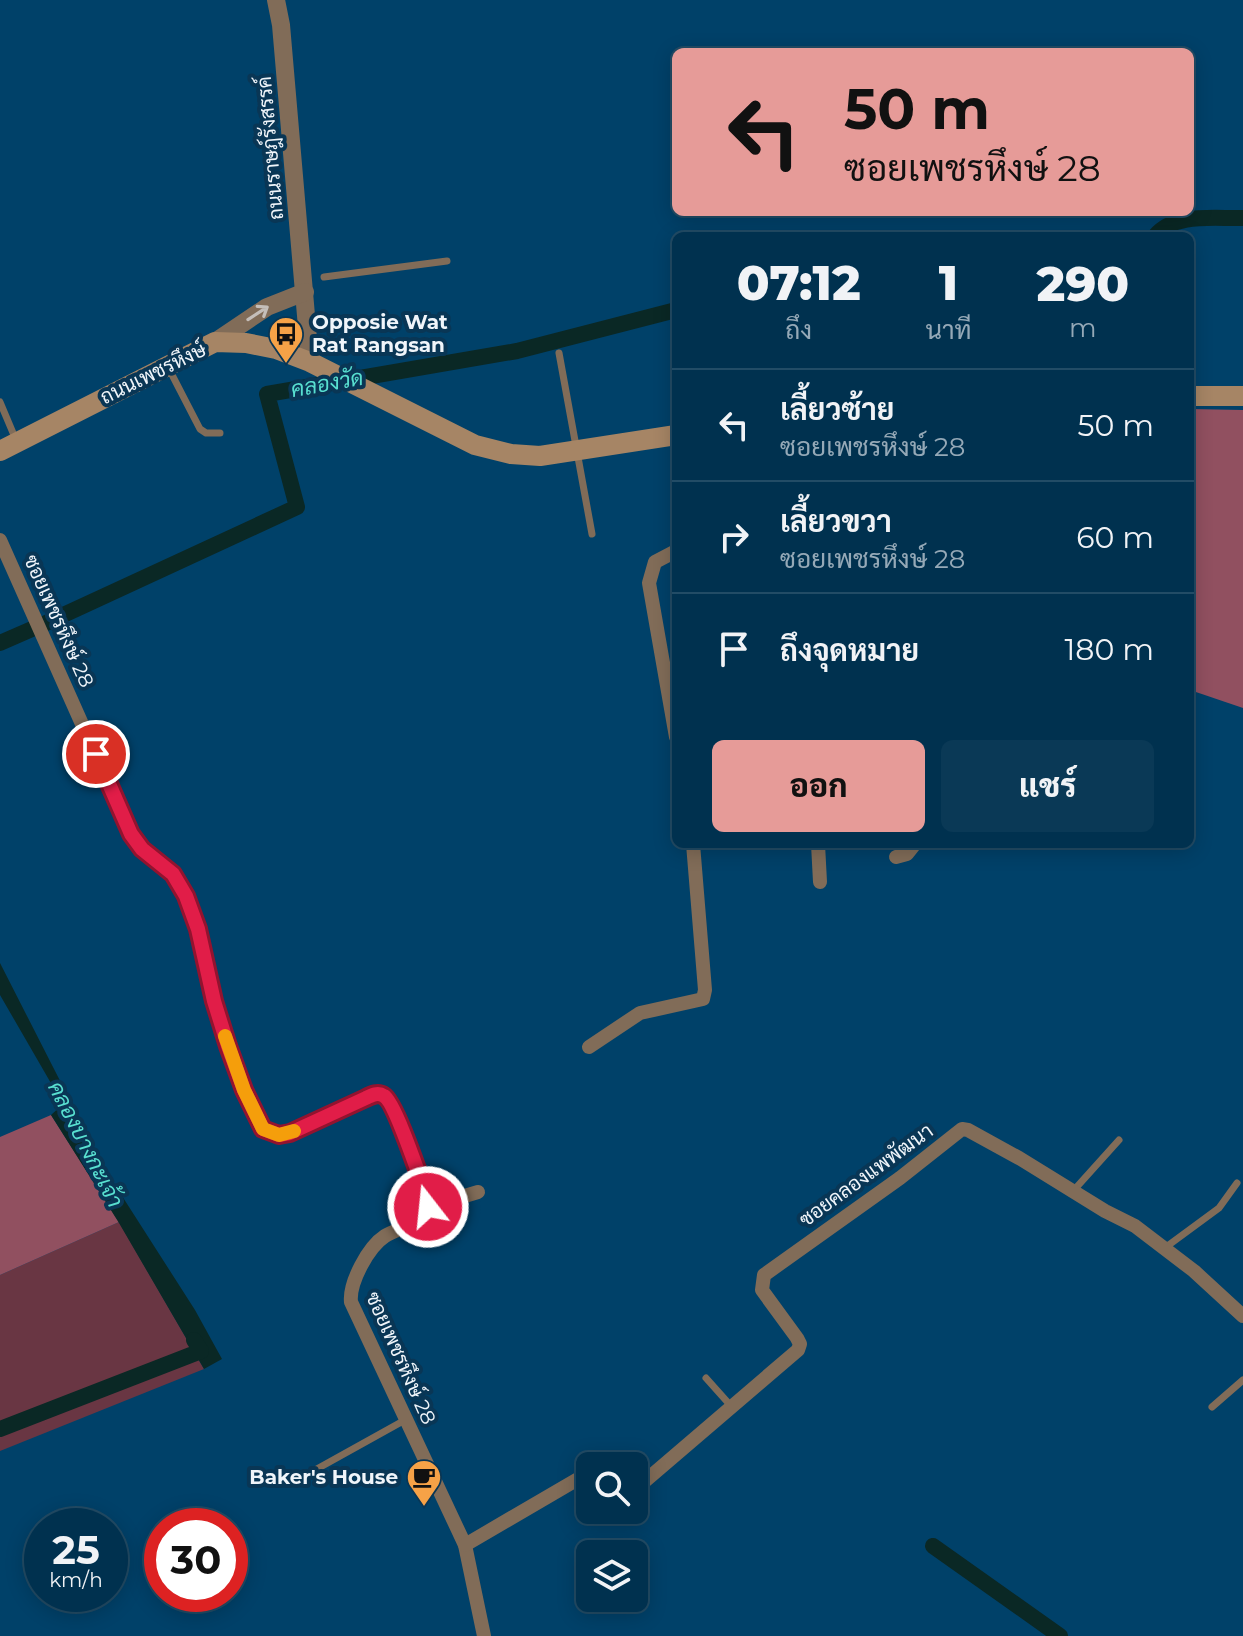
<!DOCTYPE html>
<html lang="th">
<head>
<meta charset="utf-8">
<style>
	body { margin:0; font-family:Montserrat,Sarabun,sans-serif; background:#0a3956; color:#f1f3f6; height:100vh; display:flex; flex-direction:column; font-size:30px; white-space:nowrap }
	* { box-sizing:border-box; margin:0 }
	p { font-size:26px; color:#95a9b7 }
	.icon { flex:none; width:44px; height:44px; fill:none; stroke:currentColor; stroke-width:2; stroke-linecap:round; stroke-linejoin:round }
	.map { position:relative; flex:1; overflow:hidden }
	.side { position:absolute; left:672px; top:232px; width:522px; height:616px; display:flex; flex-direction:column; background:#00314f; border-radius:12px; box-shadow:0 4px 20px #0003,0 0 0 2px #224c66 }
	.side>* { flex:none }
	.hud { position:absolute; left:672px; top:48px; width:522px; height:168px; border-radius:12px; box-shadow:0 4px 20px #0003,0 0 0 2px #224c66; background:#e69b98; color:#111; overflow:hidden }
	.tools { position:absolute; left:576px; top:1452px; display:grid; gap:16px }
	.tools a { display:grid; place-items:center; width:72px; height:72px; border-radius:12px; background:#00314f; box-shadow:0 4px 20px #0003,0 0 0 2px #224c66; font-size:40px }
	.speed { position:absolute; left:24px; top:1508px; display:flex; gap:16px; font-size:40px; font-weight:700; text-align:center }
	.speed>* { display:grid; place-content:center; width:104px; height:104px; border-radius:50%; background:#00314f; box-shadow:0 4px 20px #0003,0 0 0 2px #224c66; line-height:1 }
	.speed small { font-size:20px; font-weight:400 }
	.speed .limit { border:12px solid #d22; background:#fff; color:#111 }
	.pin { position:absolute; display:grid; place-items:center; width:68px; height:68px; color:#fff; margin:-34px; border:4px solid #fff; border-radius:50%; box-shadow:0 2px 8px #0007 }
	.me { position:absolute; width:88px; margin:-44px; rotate:344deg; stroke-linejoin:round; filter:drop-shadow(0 0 6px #0008) }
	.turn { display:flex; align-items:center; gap:28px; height:168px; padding:0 40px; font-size:36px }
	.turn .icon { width:104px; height:104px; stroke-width:2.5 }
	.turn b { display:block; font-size:56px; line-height:68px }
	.eta { display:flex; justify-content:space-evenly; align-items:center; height:136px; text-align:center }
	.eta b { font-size:48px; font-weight:800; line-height:56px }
	.action { display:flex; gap:16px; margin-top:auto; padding:16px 40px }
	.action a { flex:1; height:92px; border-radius:12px; background:#e69b98; color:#111; font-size:32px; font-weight:800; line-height:92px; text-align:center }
	.action a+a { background:#0a3956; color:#f1f3f6 }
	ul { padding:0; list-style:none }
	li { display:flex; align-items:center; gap:24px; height:112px; padding:0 40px; border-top:2px solid #224c66 }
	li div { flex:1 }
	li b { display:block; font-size:30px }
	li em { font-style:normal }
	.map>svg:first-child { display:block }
</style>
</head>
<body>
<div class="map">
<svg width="1243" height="1636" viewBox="0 0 1243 1636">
	<rect width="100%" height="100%" fill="#004169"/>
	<path fill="#693643" d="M119,1222l85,147 -204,82v-176z"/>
	<g fill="#915060">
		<path d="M1190,409l53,1v298l-53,-18z"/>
		<path d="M51,1115l68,107 -119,53v-138z"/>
	</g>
	<path fill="#0a2825" d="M0,963l106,208 89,139 27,49 -18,10 -85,-146 -68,-108 12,-11 -63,-109z"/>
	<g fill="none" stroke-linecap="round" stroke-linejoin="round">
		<g stroke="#0a2825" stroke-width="16">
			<path d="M1155,236c20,-24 60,-17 88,-18"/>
			<path d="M46,623l251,-116 -30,-113 250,-43 159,-41"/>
			<path d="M0,643l32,-14"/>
			<path d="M0,1429l201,-78 -7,-11"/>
			<path d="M933,1546l127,90"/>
		</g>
		<g stroke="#816c58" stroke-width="7">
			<path d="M324,277l123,-16"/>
			<path d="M559,353l33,181"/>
			<path d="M168,367l32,62 6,4h14"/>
			<path d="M0,402l16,38"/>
			<path d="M1074,1190l45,-50"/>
			<path d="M1166,1247l53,-39 18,-25"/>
			<path d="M706,1378l25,28"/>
			<path d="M1212,1407l31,-27"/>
			<path d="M306,1475l99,-55"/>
		</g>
		<g stroke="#816c58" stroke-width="14">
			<path d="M0,540l131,294c17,22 39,34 53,58 18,32 21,72 30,106 10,41 26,82 42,121 10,14 18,17 34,14l86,-39 8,2 7,7 36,94c1,7 1,13 -3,18 -9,11 -28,14 -39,21 -17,11 -36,47 -34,66l114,243 19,91"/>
			<path d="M676,551l-21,11 -6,21 27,154"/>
			<path d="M818,844l2,38"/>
			<path d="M896,857l11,-3 8,-10"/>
			<path d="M589,1047l51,-34 63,-14 2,-9 -12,-146"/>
			<path d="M428,1207l50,-15"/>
			<path d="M600,1466l10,-5 8,5"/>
			<path d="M634,1479l11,2 153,-131 2,-6 -3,-6 -35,-48 2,-15 136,-97 62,-49 6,1 51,28 86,53 30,15 59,45 49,45"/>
			<path d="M465,1545l125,-73"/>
		</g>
		<g stroke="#816c58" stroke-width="18">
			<path d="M276,0l5,25 29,337"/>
			<path d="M215,342l52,-35 38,-15"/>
		</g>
		<g stroke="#a68565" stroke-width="20">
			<path d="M1190,396h53"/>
			<path d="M0,451l215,-109 31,1 30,6 34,13 165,83 36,9 29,2 136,-21"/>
		</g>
	</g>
	<defs><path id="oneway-shaft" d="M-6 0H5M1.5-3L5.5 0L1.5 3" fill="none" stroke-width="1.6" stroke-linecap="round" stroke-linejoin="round" transform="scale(2)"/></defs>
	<use stroke="#c4beb9" href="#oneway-shaft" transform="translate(258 313) rotate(-33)"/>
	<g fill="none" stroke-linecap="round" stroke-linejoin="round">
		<g stroke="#92132f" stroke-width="20">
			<path id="route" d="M96,754l35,80 11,15 31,25 13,22 12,33 16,72 14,45 16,44 19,39 16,6 11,-2 76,-35c6,-3 12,-6 18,-2 11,6 37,85 43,101l1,10"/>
		</g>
		<use href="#route" stroke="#e11d48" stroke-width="14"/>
		<path stroke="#f59e0b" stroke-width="14" d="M225,1036l19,54 19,39 16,6 15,-4"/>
	</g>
	<defs>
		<g id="bus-pin" transform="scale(1.8)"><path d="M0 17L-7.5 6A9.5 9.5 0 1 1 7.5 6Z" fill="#f6a247" stroke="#093655"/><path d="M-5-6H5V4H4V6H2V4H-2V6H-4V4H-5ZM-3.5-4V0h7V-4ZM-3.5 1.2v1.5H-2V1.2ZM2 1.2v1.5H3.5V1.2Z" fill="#111"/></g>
		<g id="cafe-pin" transform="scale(1.8)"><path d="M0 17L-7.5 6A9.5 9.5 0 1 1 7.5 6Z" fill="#f6a247" stroke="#093655"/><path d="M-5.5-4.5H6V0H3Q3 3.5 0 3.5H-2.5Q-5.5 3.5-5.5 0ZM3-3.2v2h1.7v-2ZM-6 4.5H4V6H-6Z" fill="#111"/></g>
	</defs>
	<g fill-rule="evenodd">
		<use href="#bus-pin" x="286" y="334"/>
		<use href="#cafe-pin" x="424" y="1477"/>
	</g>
	<g text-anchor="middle" stroke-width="8" stroke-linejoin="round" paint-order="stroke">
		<g font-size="20" fill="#f0f5fa" stroke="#093655">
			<text transform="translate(270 148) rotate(-95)" y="7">ถนนราษฎ์รังสรรค์</text>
			<text transform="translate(153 373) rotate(-26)" y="7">ถนนเพชรหึงษ์</text>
			<text transform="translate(59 621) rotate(66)" y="7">ซอยเพชรหึงษ์ 28</text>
			<text transform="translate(866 1175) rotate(-36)" y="7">ซอยคลองแพพัฒนา</text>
			<text transform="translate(401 1358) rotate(66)" y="7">ซอยเพชรหึงษ์ 28</text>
		</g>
		<g font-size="20" font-weight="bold" fill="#f0f5fa" stroke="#093655" text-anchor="start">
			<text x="312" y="329">Opposie Wat<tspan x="312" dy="23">Rat Rangsan</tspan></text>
			<text x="398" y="1484" text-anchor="end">Baker's House</text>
		</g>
		<g font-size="22" font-style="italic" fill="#58dfd0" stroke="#093655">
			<text transform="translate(327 383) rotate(-10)" y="8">คลองวัด</text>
			<text transform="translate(86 1144) rotate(63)" y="8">คลองบางกะเจ้า</text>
		</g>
	</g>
</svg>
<div class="tools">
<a><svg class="icon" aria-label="search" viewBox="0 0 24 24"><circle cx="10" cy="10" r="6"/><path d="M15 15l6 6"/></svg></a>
<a><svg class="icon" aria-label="layers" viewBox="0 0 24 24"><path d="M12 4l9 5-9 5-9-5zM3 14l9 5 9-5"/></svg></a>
</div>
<div class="speed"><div>25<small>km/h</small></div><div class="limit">30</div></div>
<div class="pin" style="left:96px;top:754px;background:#d93025"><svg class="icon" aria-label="arrive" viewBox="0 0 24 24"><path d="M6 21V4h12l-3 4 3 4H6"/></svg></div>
<svg class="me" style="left:428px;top:1207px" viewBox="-20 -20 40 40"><circle r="17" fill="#e11d48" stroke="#fff" stroke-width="3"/><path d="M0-11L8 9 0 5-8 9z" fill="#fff"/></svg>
<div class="hud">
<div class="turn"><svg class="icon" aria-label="left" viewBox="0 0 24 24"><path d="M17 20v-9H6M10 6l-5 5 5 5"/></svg><div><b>50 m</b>ซอยเพชรหึงษ์ 28</div></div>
</div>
<section class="side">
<div class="eta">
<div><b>07:12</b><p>ถึง</p></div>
<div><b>1</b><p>นาที</p></div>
<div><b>290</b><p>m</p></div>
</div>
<ul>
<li><svg class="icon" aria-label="left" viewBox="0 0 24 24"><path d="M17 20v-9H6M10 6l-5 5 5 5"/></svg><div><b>เลี้ยวซ้าย</b><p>ซอยเพชรหึงษ์ 28</p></div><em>50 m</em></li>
<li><svg class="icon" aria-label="right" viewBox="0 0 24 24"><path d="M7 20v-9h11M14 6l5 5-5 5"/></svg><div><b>เลี้ยวขวา</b><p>ซอยเพชรหึงษ์ 28</p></div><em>60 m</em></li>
<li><svg class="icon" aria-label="arrive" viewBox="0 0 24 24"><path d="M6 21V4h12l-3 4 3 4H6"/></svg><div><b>ถึงจุดหมาย</b></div><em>180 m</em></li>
</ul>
<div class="action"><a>ออก</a><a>แชร์</a></div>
</section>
</div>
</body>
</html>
